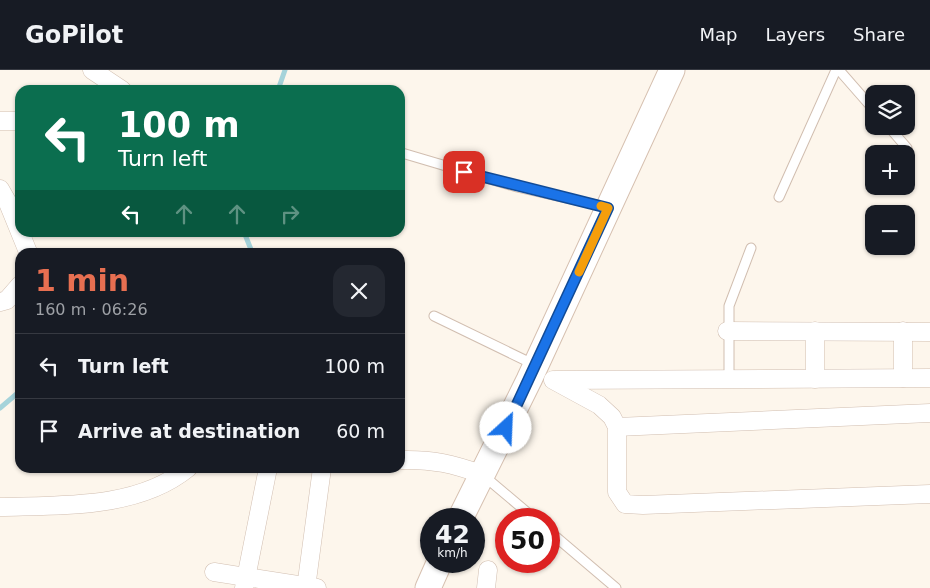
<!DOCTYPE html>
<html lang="en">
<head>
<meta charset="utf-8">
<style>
	body { margin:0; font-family:"DejaVu Sans",sans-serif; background:#242831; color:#f1f3f6; height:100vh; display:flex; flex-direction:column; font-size:19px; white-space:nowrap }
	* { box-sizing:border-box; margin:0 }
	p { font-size:16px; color:#9ea1a6 }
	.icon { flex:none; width:28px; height:28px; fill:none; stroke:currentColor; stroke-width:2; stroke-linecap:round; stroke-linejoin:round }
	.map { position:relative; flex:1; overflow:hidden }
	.drawer { position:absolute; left:15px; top:178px; width:390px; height:225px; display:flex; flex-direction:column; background:#171b24; border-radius:15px; box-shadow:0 1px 4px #0004 }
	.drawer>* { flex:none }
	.banner { position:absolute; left:15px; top:15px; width:390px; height:152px; border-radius:15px; box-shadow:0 1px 4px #0004; background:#0b6e4f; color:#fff; overflow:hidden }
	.fabs { position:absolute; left:865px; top:15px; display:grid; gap:10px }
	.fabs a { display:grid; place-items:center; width:50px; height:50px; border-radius:10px; background:#171b24; box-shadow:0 1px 4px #0004; font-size:25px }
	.speed { position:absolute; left:420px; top:438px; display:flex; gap:10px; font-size:25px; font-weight:700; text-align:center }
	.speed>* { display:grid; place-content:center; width:65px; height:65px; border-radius:50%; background:#171b24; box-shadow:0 1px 4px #0004; line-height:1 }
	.speed small { font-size:12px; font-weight:400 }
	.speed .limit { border:8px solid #d22; background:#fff; color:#111 }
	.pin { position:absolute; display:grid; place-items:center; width:42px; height:42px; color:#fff; margin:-21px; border-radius:10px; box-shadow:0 2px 8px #0006 }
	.me { position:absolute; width:55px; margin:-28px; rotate:25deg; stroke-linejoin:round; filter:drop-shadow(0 0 4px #0008) }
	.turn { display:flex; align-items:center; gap:18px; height:105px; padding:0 20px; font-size:22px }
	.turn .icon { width:65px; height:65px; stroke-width:2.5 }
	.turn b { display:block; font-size:35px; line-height:42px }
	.lanes { display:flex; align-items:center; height:48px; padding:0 20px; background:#0003; justify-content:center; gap:25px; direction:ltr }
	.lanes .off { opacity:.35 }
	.round { display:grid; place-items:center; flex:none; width:52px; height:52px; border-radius:15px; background:#242831 }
	.headline { display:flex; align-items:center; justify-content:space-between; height:85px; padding:0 20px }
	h1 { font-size:30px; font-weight:700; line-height:38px; color:#e76f51 }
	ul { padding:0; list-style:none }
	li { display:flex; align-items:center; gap:15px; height:65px; padding:0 20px; border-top:1px solid #363941 }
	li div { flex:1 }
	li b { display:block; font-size:19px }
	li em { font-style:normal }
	header { display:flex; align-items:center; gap:30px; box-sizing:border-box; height:70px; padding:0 25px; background:#171b24; border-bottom:1px solid #363941 }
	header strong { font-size:24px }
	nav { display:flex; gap:28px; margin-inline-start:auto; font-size:18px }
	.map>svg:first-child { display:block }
</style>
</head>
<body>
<header>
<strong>GoPilot</strong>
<nav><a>Map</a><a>Layers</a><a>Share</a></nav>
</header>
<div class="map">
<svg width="930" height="518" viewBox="0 0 930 518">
	<rect width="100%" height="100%" fill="#fdf6ec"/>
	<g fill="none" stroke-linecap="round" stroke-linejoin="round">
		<g stroke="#a5d3da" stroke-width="5">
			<path d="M278,20l7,-20"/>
			<path d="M244,162l8,20"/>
			<path d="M0,338l20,-17"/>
		</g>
		<g stroke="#d1beb0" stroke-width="11">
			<g id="lane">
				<path d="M839,0l35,40"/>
				<path d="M888,56l19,22"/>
				<path d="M402,83l115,34 89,20"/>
				<path d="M779,127l57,-127"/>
				<path d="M434,246l101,49"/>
				<path d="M729,308v-72l22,-58"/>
				<path d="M484,406l51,43"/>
				<path d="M549,461l67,57"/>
			</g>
		</g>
		<g stroke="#d1beb0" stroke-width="19">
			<g id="street">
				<path d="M92,0l30,20"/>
				<path d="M0,51h20"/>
				<path d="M0,119l8,14 20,49"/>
				<path d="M0,232l7,-2 13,-15"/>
				<path d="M727,261l203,1"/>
				<path d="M815,261v48"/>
				<path d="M903,308v-47"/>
				<path d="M553,310l46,25 13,12 5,10v65l8,12 18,1 287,-11"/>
				<path d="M556,310l374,-2"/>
				<path d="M617,357l313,-14"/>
				<path d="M400,390c33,-1 53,4 84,15"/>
				<path d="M0,437c62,-2 138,2 188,-39"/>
				<path d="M214,502l103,16"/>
				<path d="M244,518l24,-120"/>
				<path d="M306,518l16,-120"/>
				<path d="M486,518l2,-18"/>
			</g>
		</g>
		<g stroke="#d6c0b0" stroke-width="27">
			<g id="secondary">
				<path d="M460,449l69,-139 143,-310"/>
				<path d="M428,518l12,-27"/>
			</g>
		</g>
		<use href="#lane" stroke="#fff" stroke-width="9"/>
		<use href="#street" stroke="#fff" stroke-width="18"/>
		<use href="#secondary" stroke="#fff" stroke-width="25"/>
	</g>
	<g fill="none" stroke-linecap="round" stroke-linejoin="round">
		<g stroke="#114b97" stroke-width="12">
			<path id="route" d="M464,102l144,36 -102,220"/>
		</g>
		<use href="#route" stroke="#1a73e8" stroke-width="9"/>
		<path stroke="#f59e0b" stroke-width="9" d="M579,202l29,-64 -7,-2"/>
	</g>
</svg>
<div class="fabs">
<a><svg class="icon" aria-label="layers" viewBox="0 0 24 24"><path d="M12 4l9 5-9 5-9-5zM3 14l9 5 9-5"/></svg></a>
<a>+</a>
<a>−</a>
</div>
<div class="speed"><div>42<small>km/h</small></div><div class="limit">50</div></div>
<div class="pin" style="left:464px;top:102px;background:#d93025"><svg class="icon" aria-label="arrive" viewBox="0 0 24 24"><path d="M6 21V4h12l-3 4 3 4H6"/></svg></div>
<svg class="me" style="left:506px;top:358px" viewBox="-20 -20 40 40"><circle r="19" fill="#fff"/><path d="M0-13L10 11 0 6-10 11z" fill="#1a73e8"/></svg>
<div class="banner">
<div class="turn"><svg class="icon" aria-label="left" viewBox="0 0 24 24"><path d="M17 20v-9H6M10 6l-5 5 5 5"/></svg><div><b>100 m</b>Turn left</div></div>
<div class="lanes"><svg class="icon" aria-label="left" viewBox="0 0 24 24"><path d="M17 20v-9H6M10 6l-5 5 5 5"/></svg><svg class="icon off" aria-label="ahead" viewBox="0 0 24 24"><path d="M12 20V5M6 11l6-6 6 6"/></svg><svg class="icon off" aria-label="ahead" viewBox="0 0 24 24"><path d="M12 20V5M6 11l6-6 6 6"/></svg><svg class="icon off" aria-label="right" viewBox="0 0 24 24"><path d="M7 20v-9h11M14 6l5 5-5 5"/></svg></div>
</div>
<section class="drawer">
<div class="headline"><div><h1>1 min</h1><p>160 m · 06:26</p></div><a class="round"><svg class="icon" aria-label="close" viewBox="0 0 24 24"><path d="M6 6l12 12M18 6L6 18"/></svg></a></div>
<ul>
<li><svg class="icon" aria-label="left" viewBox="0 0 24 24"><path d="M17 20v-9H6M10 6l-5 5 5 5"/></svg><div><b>Turn left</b></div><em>100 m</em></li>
<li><svg class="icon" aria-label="arrive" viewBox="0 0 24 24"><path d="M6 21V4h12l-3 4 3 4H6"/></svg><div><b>Arrive at destination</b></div><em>60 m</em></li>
</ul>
</section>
</div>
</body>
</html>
